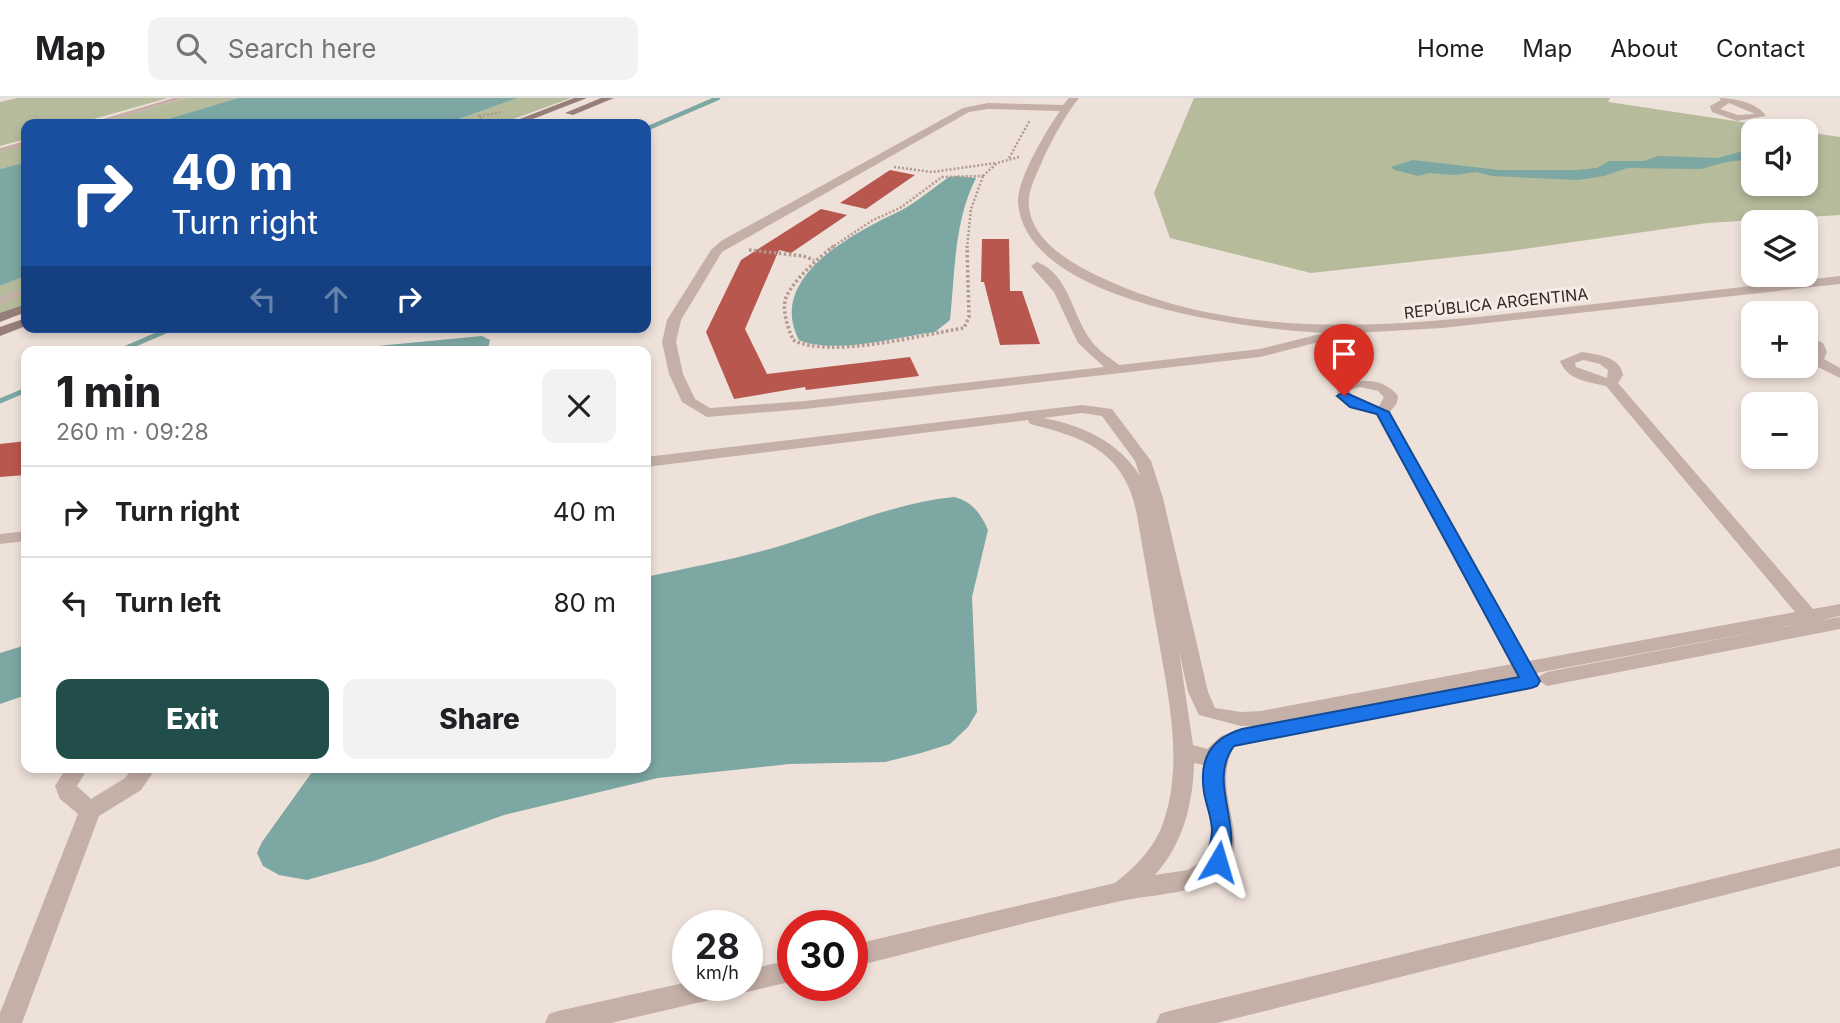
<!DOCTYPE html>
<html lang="en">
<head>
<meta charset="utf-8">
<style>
	body { margin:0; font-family:Inter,sans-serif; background:#f2f2f2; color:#202124; height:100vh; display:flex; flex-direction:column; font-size:26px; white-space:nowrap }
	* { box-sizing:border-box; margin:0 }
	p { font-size:23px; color:#757577 }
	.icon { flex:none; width:38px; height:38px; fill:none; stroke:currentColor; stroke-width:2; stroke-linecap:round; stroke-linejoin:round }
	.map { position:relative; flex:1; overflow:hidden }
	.details { position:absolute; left:21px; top:248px; width:630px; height:427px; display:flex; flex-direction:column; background:#fff; border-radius:14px; box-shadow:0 4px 10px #0003 }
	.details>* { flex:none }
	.banner { position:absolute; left:21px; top:21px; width:630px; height:214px; border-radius:14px; box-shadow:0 4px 10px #0003; background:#1a4fa0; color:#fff; overflow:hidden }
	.buttons { position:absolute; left:1741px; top:21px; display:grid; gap:14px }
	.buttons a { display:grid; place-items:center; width:77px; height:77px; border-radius:14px; background:#fff; box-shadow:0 4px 10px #0003; font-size:35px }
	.speed { position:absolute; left:672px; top:812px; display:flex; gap:14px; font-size:35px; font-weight:700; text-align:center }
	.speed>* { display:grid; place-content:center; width:91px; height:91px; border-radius:50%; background:#fff; box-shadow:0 4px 10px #0003; line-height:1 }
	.speed small { font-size:18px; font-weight:400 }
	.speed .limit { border:10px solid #d22; background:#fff; color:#111 }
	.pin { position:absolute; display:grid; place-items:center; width:60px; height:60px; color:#fff; margin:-72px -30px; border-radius:50% 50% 50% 0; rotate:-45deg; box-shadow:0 0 7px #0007 }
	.pin .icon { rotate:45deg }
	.me { position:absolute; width:77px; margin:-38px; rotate:7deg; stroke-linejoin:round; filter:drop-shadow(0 0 5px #0008) }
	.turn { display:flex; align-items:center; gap:24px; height:147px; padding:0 35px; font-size:32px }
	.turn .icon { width:91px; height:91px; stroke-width:2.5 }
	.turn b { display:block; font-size:49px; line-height:60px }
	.lanes { display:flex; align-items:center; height:66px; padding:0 35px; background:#0003; justify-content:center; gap:35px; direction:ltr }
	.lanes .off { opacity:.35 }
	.round { display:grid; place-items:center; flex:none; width:74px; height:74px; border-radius:14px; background:#f2f2f2 }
	.summary { display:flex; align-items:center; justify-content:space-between; height:119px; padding:0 35px }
	h1 { font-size:42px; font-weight:800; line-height:52px }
	.cta { display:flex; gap:14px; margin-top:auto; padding:14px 35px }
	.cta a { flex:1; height:80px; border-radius:14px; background:#214e4a; color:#fff; font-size:28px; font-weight:800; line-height:80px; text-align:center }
	.cta a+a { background:#f2f2f2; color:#202124 }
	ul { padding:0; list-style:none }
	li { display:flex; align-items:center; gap:21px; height:91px; padding:0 35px; border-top:2px solid #e0e0e0 }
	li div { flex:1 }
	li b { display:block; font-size:26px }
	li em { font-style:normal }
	header { display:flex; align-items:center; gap:42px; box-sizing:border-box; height:98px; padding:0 35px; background:#fff; border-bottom:2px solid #e0e0e0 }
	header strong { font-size:33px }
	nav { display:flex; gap:38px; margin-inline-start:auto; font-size:24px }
	.search { width:490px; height:63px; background:#f2f2f2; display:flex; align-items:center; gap:18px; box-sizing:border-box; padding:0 24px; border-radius:14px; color:#757577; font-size:26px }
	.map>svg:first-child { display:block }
</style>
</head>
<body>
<header>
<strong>Map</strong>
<div class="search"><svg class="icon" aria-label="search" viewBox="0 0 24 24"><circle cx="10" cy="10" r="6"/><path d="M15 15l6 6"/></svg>Search here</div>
<nav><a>Home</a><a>Map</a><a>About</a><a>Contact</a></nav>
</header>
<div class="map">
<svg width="1840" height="925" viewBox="0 0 1840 925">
	<rect width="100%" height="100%" fill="#eee1d9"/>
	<g fill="#b5bb9b">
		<path d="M17,0h151l-92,26h-50v15l-26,7v-44z"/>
		<path d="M186,0h52l-87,26h-55z"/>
		<path d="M518,0h53l-71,26h-55z"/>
		<path d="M1194,0h416l-2,4 193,29h-47v53h52v-52l34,5v78l-133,8 -197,28 -199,22 -141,-35 -16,-45z"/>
		<path d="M26,46v18l-26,7v-17z"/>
		<path d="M26,178v28l-26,10v-28z"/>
	</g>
	<g fill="#7ca7a2">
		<path d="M238,0h280l-73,26h-294z"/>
		<path d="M1753,50v11l-27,3 -25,7 -74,-1 -23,8 -26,4 -86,-4 -16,-4 -22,3 -25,-2 -11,3 -23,-6 -4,-3 22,-7 86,10h78l20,-2 12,-7h35l14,-5 60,2z"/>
		<path d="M26,64v114l-26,10v-117z"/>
		<path d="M956,78l20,2c-22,43 -21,94 -26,142l-15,12c-38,5 -100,23 -136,8 -33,-63 55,-107 101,-129 17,-9 33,-23 49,-34z"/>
		<path d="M482,238l8,4 -3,12h-173z"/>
		<path d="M954,399c18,4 27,17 34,33l-16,67 5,115 -9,15 -18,17 -29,9 -36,9 -96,2 -131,14 -154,37 -130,46 -67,19 -28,-5 -16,-9 -6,-13 5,-11 53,-74h331v-191c46,-10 92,-18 137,-32 57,-17 111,-42 171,-48z"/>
		<path d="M26,547v50l-26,9v-51z"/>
	</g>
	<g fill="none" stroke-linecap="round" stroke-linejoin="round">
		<path stroke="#7ca7a2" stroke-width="4.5" d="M646,31l72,-31"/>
		<g stroke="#7ca7a2" stroke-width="5">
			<path d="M117,254l58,-25"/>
			<path d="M0,303l26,-11"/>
		</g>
	</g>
	<g fill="#b7574e">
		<path d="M890,72l25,5 -49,34 -26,-6z"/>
		<path d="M821,111l26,6 -56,38 -12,-3 -34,79 22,45 143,-17 9,19 -113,14 -1,-3 -71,12 -28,-67 35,-72z"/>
		<path d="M982,141h27l1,52h12l18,53 -40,1 -16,-63h-3z"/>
		<path d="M26,343v34l-26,2v-33z"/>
	</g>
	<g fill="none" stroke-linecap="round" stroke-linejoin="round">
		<g stroke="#b09a91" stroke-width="2.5" stroke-dasharray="2 2" stroke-linecap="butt">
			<path d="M488,26l-9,-8 24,-4"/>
			<path d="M1009,60l21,-38"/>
			<path d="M894,69l38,5 64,-9"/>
			<path d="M983,78l14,-13 22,-6"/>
			<path d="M831,150l42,-28 27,-12 42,-31 41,-1"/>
			<path d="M967,150l4,-39 12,-33"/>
		</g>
		<g stroke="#b09a91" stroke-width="3.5" stroke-dasharray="2.5 2.5" stroke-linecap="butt">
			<path d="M834,148c-14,10 -46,39 -49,55 -2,13 3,27 8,39 37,19 128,-5 171,-12l5,-11 -2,-71"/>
			<path d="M749,152l54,6 11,4"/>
		</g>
		<g fill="#c4b0a7" fill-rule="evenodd">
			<path d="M173,0h12l-88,26h-11z"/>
			<path d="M26,43v4l-26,7v-4z"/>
			<path d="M26,190v6l-26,10v-7z"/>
		</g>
		<g fill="#c4b0a7" fill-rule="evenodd">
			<path d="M1069,0h10c-14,18 -25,38 -35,59 -5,12 -13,27 -15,40 -4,39 39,65 69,79 150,72 320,48 479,30 88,-10 175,-20 263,-30v8l-398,44 -88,5 -94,24 -455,52 -98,8 -25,-15 -13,-28 -7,-32 5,-22 44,-70 10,-9 242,-133 25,-5 75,2zM988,11l72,2c-14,20 -43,68 -42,92 8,100 231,126 306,130l-64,16 -141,16c-10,-8 -22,-15 -29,-26 -18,-24 -21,-65 -53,-77l-6,4 23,26 24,51 26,24 -299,34 -95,7 -15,-9 -12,-25 -7,-32 5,-22 41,-68 247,-140z"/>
			<path d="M1719,0c15,0 39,5 47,18l-29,5 -25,-9 -2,-6 11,-6zM1729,5l26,11 -17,1 -18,-6z"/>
			<path d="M1806,237l17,8 4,9 -3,7 16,9v10l-34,-17v-8l6,1 1,-2 -7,-7z"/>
			<path d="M1582,254c16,3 38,4 41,23l-5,8 195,226 27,-5v12l-18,4 18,-3v12l-293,57 -9,-6 -9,5 -7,-2 -3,-6 -93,17 83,-15 7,2 3,5 -3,5 -7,2 -265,50 -10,4c-24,43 17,88 -8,122 -8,10 -21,15 -32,19 -24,7 -49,8 -73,13 -90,19 -179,44 -269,66v-22l263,-62c18,-14 35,-31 45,-52 26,-62 8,-136 -3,-200 -7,-40 -14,-81 -21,-121 -13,-59 -53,-73 -106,-86l-2,-4 -382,47v-10l436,-52 30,4 39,52 12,37 45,194 7,16 26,4 20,-1 251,-47 -136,-249 -26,-8 -13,-11 1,-11c22,-6 45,-8 60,11l-1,7 -7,9 139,249 266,-49 -189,-226c-18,-4 -39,-6 -46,-25zM1583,262l17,4 8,6 -1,8 -31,-11 -1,-4zM1360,289l18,4 6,6 -5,9 -19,-5 -9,-7 -1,-4zM1082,315l20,3 33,45 5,15c-21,-34 -58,-51 -97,-58zM1804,525l-257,49 -9,5 -2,-4zM1179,553l9,41 11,23 42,11h15l-35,10 -14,13 -14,-4zM1194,665l10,2c-5,31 15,61 4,92l-20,13 -33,5c28,-31 38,-71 39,-112z"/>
			<path d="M26,433v10l-26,3v-10z"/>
			<path d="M66,670h22l-11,18 14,13 34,-21 8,-10h23l-15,22 -42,26 -77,207h-22v-10l78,-199 -18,-15 -5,-13z"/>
			<path d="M1840,750v18l-623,157h-61l4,-9 9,-3z"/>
			<path d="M793,861v22l-46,11 -9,-3 -2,4 -9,3 -116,27h-66l4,-9 9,-3 130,-29v3h59v-15z"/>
		</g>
		<g fill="#977f79" fill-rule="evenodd">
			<path d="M574,0h13l-67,26h-13z"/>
			<path d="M601,0h13l-41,17 -8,-2z"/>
			<path d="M26,206v8l-26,10v-9z"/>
			<path d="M26,220v8l-26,10v-9z"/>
		</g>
	</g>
	<path fill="#1a73e8" stroke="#114b97" stroke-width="2" d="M1344,294l45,20 151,269 -3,5 -6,2 -297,58c-28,37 12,82 -9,122l-7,3 -8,-3c-6,-12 2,-25 2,-38 0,-12 -6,-25 -8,-38 -5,-33 6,-53 38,-63l277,-52 -142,-263 -27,-7 -13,-11z"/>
	<g text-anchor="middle" stroke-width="6" stroke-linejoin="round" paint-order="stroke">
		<g font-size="16" fill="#312826" stroke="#f6ece5">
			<text transform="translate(1496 205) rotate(-6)" y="6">REPÚBLICA ARGENTINA</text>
		</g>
	</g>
</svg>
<div class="buttons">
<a><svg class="icon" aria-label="sound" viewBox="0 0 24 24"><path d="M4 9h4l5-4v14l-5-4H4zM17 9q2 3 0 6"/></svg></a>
<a><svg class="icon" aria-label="layers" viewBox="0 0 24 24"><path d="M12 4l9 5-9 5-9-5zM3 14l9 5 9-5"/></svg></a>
<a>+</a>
<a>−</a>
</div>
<div class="speed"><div>28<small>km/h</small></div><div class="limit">30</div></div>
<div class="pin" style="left:1344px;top:298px;background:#d93025"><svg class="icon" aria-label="arrive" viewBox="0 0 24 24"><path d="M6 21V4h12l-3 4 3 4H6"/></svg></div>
<svg class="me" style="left:1218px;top:764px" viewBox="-20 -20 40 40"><path d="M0-17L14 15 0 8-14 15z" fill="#1a73e8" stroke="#fff" stroke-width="4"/></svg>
<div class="banner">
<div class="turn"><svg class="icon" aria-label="right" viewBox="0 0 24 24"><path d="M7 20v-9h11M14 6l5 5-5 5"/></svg><div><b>40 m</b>Turn right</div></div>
<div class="lanes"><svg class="icon off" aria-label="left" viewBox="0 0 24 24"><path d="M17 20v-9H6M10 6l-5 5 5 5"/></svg><svg class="icon off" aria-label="ahead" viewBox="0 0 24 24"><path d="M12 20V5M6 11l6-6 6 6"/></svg><svg class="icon" aria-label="right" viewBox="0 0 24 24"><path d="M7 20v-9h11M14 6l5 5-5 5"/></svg></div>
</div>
<section class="details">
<div class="summary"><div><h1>1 min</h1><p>260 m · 09:28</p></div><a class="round"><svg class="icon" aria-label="close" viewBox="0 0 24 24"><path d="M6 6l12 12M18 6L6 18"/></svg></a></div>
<ul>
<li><svg class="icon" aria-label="right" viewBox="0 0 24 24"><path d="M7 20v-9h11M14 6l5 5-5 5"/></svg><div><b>Turn right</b></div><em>40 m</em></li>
<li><svg class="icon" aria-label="left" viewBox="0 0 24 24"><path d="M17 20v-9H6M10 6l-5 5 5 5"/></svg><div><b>Turn left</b></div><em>80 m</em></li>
</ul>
<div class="cta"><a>Exit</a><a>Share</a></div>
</section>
</div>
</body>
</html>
